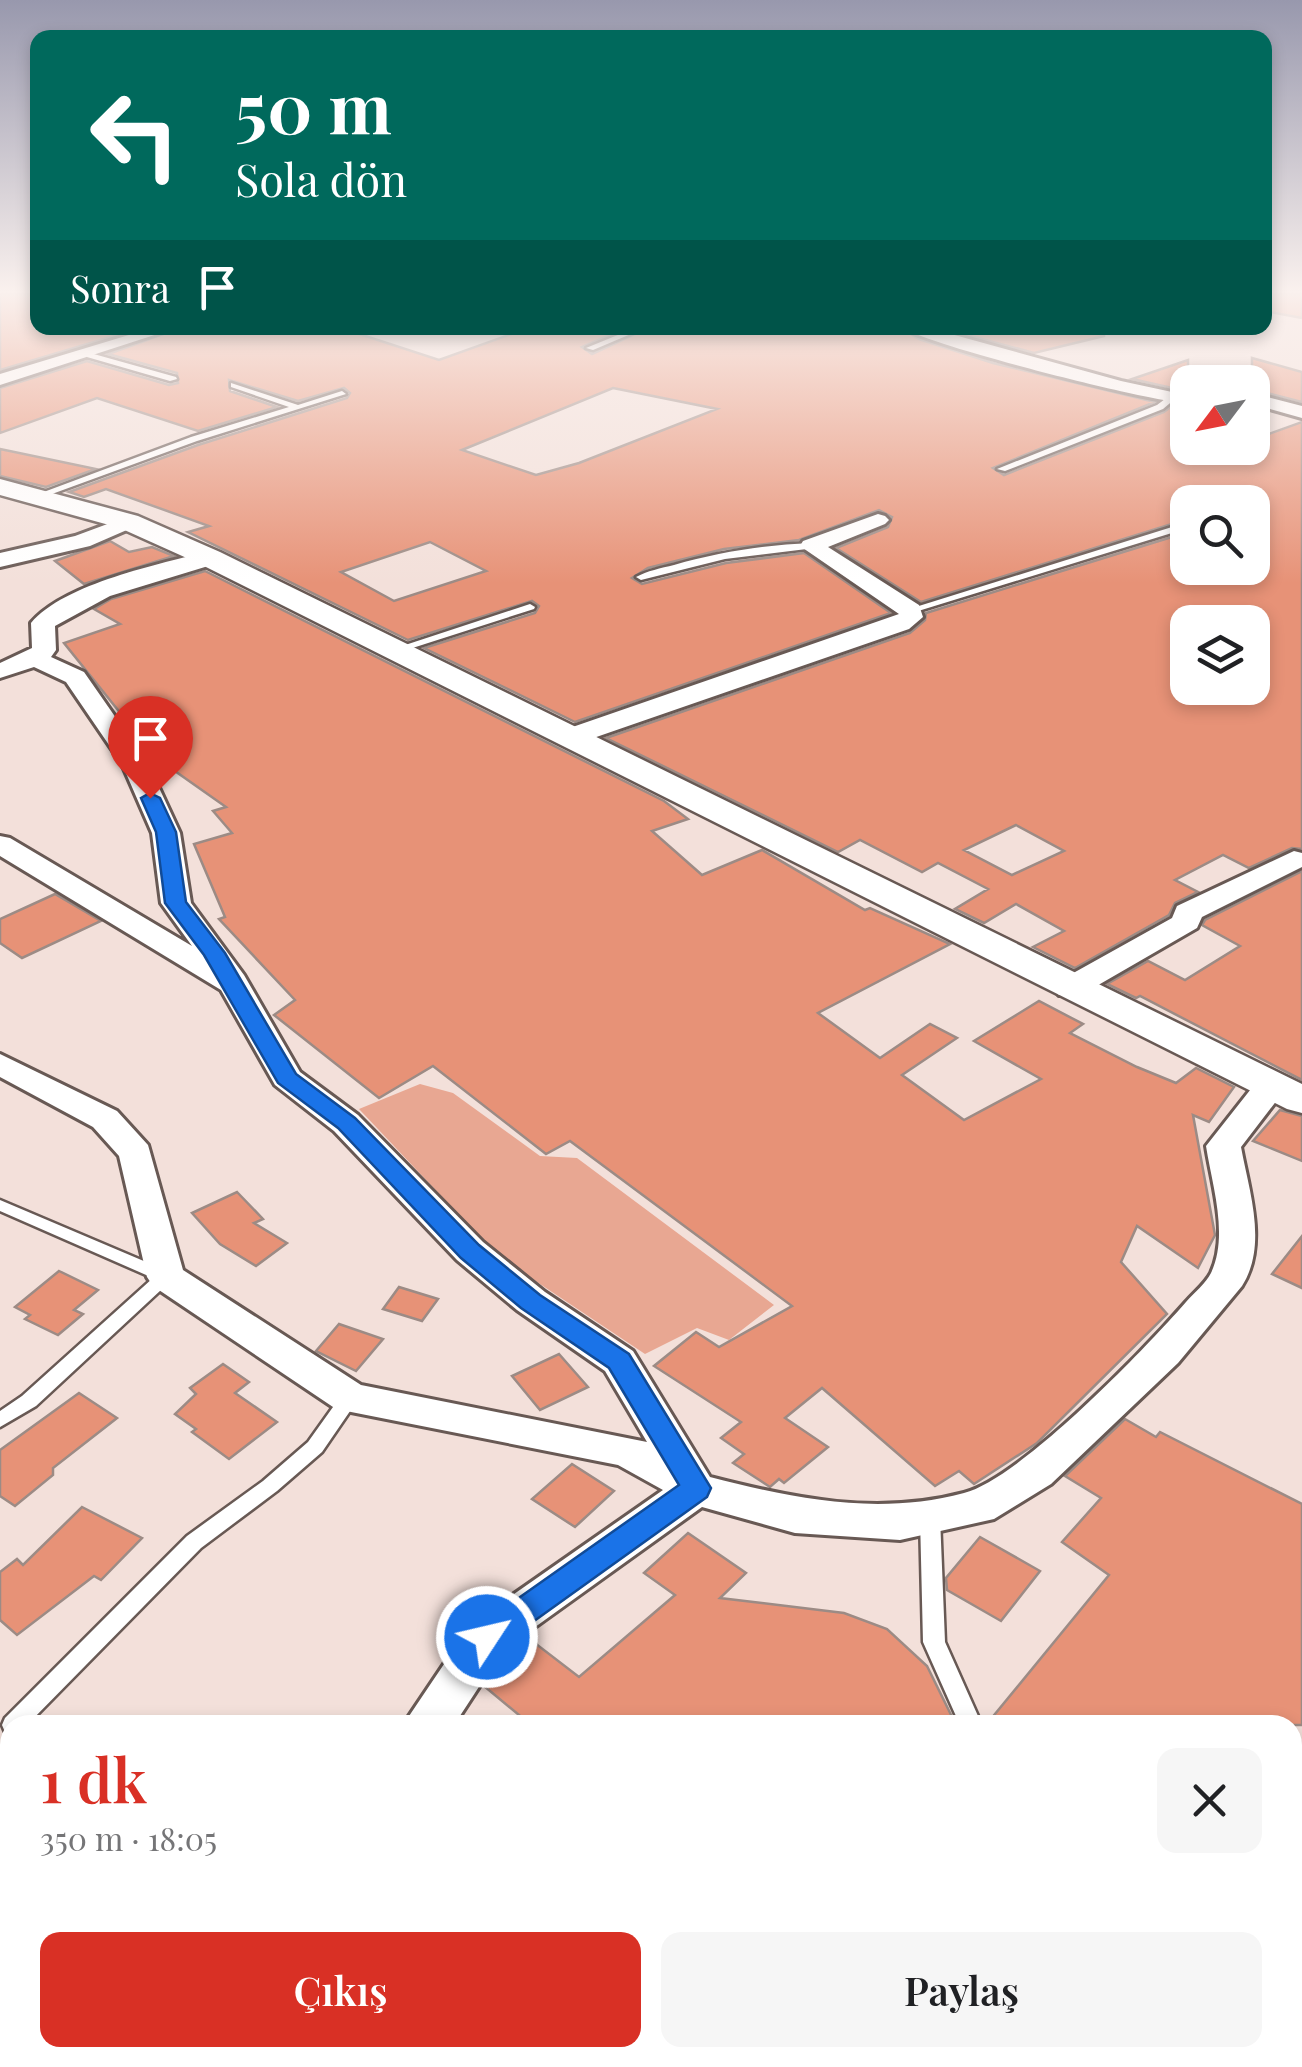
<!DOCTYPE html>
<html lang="tr">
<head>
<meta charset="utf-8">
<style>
	body { margin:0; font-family:"Playfair Display",serif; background:#f6f6f6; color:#202124; height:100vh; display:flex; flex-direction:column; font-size:38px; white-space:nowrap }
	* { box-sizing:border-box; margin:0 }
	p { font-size:32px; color:#757577 }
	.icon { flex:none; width:55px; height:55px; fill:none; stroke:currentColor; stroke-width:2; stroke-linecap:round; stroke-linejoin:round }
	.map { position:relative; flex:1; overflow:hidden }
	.side { position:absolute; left:0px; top:1715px; width:1302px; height:352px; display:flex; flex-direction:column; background:#fff; border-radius:30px 30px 0 0; box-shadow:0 5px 15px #0003 }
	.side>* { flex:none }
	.guide { position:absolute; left:30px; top:30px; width:1242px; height:305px; border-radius:20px; box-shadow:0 5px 15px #0003; background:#00695c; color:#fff; overflow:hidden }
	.needle { width:65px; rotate:238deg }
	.controls { position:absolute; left:1170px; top:365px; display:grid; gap:20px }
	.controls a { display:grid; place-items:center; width:100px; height:100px; border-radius:20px; background:#fff; box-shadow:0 5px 15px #0003; font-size:50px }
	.pin { position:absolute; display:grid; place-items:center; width:85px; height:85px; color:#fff; margin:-102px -42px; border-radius:50% 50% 50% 0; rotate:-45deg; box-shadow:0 0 10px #0007 }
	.pin .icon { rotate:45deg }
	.me { position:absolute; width:110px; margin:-55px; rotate:55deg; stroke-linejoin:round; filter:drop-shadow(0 0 8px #0008) }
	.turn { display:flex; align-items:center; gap:35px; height:210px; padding:0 40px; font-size:45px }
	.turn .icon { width:130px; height:130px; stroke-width:2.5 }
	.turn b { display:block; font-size:70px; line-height:85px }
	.then { display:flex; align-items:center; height:95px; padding:0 40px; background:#0003; gap:20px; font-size:38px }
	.round { display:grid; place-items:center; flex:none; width:105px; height:105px; border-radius:20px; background:#f6f6f6 }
	.head { display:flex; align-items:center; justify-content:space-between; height:170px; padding:0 40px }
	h1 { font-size:60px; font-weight:600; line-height:75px; color:#d93025 }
	.primary-button { display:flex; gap:20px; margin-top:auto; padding:20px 40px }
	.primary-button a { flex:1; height:115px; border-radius:20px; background:#d93025; color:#fff; font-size:40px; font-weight:600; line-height:115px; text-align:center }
	.primary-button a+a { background:#f6f6f6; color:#202124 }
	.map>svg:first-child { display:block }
</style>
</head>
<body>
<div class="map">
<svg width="1302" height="2067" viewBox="0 0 1302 2067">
	<rect width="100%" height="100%" fill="#f3e0da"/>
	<path fill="#e8a792" d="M420,1084l33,9 87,63 37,2 197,147 -45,35 -32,-12 -52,26 -147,-98 -139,-147z"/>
	<g fill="#e79277" stroke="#9c8b85" stroke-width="2.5" fill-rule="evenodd">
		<path d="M0,294h38v34h103l-141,42z"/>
		<path d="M1265,294h37v24l-37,-7z"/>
		<path d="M180,328h161l98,32 89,-32h98l-44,19 10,7 56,-26h253l18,11 74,24 162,39 -162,66 11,7 160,-63 9,-7 15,2v41h64v-8l50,-18v427l-10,-1 -43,20 -26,-13 -48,25 23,12 -23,11 -6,12 -94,53 -42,-21 31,-16 -48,-27 -32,19 -29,-14 33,-20 -50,-26 -16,9 -62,-32 -22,12 -232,-114 304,-105 15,-13 1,-7 262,-81v36h64v-69l-13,3h-51v17l-267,83 -85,-54 52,-21 4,-10 -13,-7 -80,30 -75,9 -76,19 -16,10 10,6 84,-21 78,-10 87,60 -316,109 -151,-74 111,-35 4,-7 -7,-5 -124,39 -220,-108 21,-6 -103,-37 -22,8 -15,-5 129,-47 149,-47 3,-5 -6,-5 -46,13 -69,-21 1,11 47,16 -79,24 -101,-33 -97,35v-45l87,-27 82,24 9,-2 -1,-10 -69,-19zM613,388l104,21 -138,54 -43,12 -74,-25zM430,542l56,29 -92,30 -53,-29zM1188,622h64v66h-64zM1016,825l48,26 -52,24 -48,-25z"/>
		<path d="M941,328h162l1,8 -70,17z"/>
		<path d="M1252,358l50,14v30l-50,-13z"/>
		<path d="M1188,360v27l-16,1 -40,-9z"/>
		<path d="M0,449l96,20 -50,18 -46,-11z"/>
		<path d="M110,541l19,11 23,-5 22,9 -90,28 -29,-23z"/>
		<path d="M205,571l459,230 24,18 -36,12 50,44 60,-25 103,60 5,-2 80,36 -132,69 62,45 50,-34 27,14 -55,37 62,45 77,-41 -67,-38 65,-40 44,23 -13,9 67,34 39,16 20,-15 38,19 -25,35 -16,-7 22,120 -17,33 -61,-42 -16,36 46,52 -130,129 -63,41 -15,-13 -24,15 -113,-98 -37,30 43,29 -44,36 -5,-4 -9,8 -37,-24 11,-9 -23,-16 20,-16 -87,-56 42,-34 23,15 73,-41 -222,-165 -24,13 -113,-88 -54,32 -105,-83 21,-15 -76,-81 6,-2 -31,-73 38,-11 -19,-22 13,-4 -61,-43 16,-6 -55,-38 -62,-77 56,-19 -26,-15 17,-10z"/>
		<path d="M1302,871v209l-162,-84 -4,2 -29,-14 41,-23 37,19 55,-34 -38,-21 3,-5z"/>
		<path d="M55,894l46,27 -79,37 -22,-15v-24z"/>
		<path d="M1280,1110l22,6v45l-49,-20z"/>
		<path d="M237,1192l26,27 -9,4 33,20 -31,23 -36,-22 -28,-31z"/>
		<path d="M1302,1236v52l-30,-14z"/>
		<path d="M59,1271l39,19 -24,20 9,4 -25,21 -33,-16 5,-4 -15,-8z"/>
		<path d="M399,1287l39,12 -16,22 -39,-12z"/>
		<path d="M339,1324l44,15 -27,32 -40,-20z"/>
		<path d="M559,1354l29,33 -48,23 -28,-34z"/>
		<path d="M223,1364l26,18 -14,11 42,29 -48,37 -37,-27 4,-3 -21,-15 21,-20 -6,-6z"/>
		<path d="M79,1393l38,25 -64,50v7l-38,31 -15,-10v-46z"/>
		<path d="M1125,1419l31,18 4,-5 142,72v221h-316l123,-150 -47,-33 39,-44 -36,-22z"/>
		<path d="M572,1464l42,27 -39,36 -43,-28z"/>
		<path d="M82,1507l60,31 -41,42 -7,-4 -77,59 -17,-15v-48l17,-13 6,6z"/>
		<path d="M688,1533l58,40 -26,25 124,15 43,16 40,37 29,59h-425l-47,-39 22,-33 21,-16 52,40 96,-82 -31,-22z"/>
		<path d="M980,1537l60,34 -39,50 -54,-31 -1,-12z"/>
	</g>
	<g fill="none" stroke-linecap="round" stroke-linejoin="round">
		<g stroke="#685954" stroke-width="5">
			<g id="service">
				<path d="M635,328h10l-52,22 -7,-2z"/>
				<path d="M83,351l93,26 1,2 -7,2 -90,-26 -1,-2z"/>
				<path d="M231,383l67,22 44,-14 4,3 -149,47 -156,57 -8,-2 158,-59 98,-30 -58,-20z"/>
				<path d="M1169,396l7,2 -13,11 -158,62 -8,-2 160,-64z"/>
				<path d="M1188,522v6l-273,84 -9,-2z"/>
				<path d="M811,543l4,1v4l-90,11 -84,21 -5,-3c11,-6 25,-9 38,-12 45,-13 90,-20 137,-22z"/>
				<path d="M530,604l5,3 -1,2 -134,43 -4,1 -6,-3z"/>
				<path d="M0,1200l172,73 3,4 -139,129 -36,21v-16l22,-15 131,-118 -153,-67z"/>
				<path d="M350,1391l7,2 2,5 -37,54 -45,39 -76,57 -174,177h-17v8l-5,-1 -3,-7 3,-7 182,-182 76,-55 45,-39 35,-49z"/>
				<path d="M930,1509l7,2 3,6 5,125 37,83h-22l-37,-83 -3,-125 3,-6z"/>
				<path d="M1292,2020l10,4v27l-10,-4z"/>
			</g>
		</g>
		<g stroke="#685954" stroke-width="6">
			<g id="minor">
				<path d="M152,328h24l-176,57v-11z"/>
				<path d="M904,328h25l192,53 51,11 16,-1v12c-31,1 -264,-59 -284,-75z"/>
				<path d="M1252,393l50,13v12l-50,-14z"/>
				<path d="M878,514l7,2 4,4 -4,4 -57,23 91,58 4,12 -14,12 -330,114h-18l-4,-6 4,-6 338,-117 -99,-68 3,-5z"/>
				<path d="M129,516l7,2 4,4 -4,4 -46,20 -90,21v-14l75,-17z"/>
				<path d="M210,551l8,2 3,5 -3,5 -108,33 -55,30 1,24 -5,7 33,15 64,92 32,69 11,70 53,72 56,97 58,43 125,127 62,50 88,59 77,126c85,22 168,39 254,16 57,-15 181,-144 222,-191 8,-9 20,-19 25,-29 18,-38 1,-88 -5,-127l52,-66 12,-3 12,3 5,7 -46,60c8,44 27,98 1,139l-64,77 -127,121 -57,35 -94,21 -105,-7 -93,-26 -199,143 -49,75h-51l68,-101 192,-134 -45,-25 -282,-56 -183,-123 -6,-9 -28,-121 -26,-29 -93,-50v-23l117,57 31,34 35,125 178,115 286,57 -42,-71 -88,-61 -60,-50 -123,-129 -59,-46 -54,-95 -221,-134v-20l10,2 182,108 -31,-43 -9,-70 -30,-69 -56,-82 -32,-15 -34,11v-15l32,-15 -1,-25c34,-40 129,-59 179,-72z"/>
				<path d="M1294,851l8,2v14l-100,50 -5,11 -116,67h-22l-5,-7 5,-7 113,-63 5,-12z"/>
				<path d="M328,2058h56l-2,9h-56z"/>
			</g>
		</g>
		<g stroke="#685954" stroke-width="5">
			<path id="tertiary" d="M0,479l138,37 82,36 1082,532v29l-15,-4 -1087,-545 -80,-36 -120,-33z"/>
		</g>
		<use href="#service" fill="#fff" fill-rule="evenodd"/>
		<use href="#minor" fill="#fff" fill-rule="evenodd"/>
		<use href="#tertiary" fill="#fff" fill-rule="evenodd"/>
	</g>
	<linearGradient id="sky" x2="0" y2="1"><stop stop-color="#9898ad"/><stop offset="0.5" stop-color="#faf1ee"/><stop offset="1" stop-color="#faf1ee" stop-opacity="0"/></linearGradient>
	<rect width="1302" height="583" fill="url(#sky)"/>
	<path fill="#1a73e8" stroke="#114b97" stroke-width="2.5" d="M150,793l10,5 16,34 10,70 39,51 71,121 59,44 124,127 61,50 89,59 82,134 -4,9 -209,150 -11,4 -11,-4 -5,-10 5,-9 203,-143 -70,-117 -88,-60 -60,-50 -123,-130 -60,-45 -74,-128 -39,-52 -9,-71 -15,-34z"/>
</svg>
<div class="controls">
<a><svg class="needle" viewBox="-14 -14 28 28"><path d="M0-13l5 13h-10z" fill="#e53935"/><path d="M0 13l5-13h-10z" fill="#757577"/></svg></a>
<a><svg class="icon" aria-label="search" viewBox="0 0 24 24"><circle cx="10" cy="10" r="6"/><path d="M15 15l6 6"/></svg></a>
<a><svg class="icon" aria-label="layers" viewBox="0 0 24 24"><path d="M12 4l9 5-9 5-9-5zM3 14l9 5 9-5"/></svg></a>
</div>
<div class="pin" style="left:150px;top:798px;background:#d93025"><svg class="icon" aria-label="arrive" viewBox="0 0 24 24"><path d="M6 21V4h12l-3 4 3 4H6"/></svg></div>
<svg class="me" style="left:487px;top:1637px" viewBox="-20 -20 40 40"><circle r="17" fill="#1a73e8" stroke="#fff" stroke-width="3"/><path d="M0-11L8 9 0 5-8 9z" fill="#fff"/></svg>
<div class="guide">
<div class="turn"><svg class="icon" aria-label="left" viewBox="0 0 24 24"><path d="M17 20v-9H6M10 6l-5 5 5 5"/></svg><div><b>50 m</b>Sola dön</div></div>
<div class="then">Sonra<svg class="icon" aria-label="arrive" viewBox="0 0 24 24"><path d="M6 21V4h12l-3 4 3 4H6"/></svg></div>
</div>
<section class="side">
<div class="head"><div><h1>1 dk</h1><p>350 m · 18:05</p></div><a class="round"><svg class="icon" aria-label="close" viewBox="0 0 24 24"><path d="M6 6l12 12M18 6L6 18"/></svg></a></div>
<div class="primary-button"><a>Çıkış</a><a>Paylaş</a></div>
</section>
</div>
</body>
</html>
